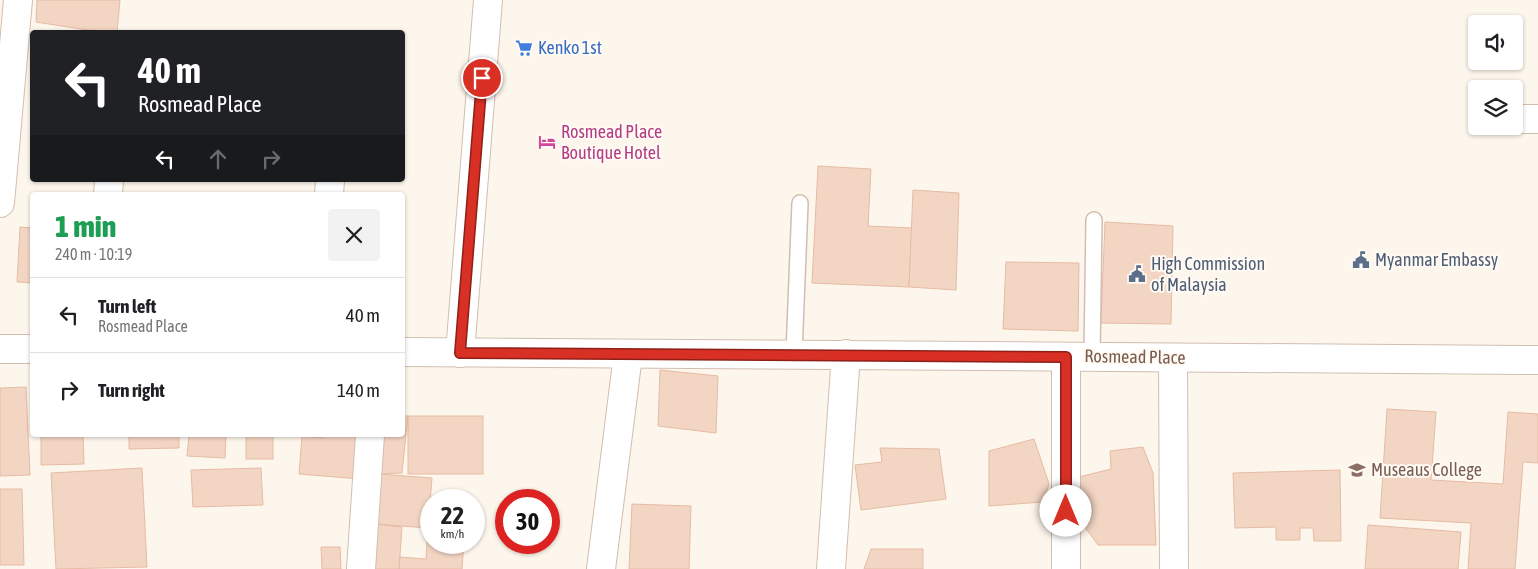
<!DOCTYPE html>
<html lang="en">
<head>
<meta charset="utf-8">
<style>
	body { margin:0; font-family:"Asap Condensed",sans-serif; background:#f2f2f2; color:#202124; height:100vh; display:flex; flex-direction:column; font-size:19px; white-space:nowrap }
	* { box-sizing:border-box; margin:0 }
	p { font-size:16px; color:#757577 }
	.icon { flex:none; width:28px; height:28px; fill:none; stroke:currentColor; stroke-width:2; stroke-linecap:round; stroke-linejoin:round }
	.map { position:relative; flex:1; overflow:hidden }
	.side { position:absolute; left:30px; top:192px; width:375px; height:245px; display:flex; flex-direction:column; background:#fff; border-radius:5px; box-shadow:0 1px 4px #0004 }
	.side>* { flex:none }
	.top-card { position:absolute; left:30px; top:30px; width:375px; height:152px; border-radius:5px; box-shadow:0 1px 4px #0004; background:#202124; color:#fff; overflow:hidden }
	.tools { position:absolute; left:1468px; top:15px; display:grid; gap:10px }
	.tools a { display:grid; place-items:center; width:55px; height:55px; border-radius:5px; background:#fff; box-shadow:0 1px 4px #0004; font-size:25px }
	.speed { position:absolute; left:420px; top:489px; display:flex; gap:10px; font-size:25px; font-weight:700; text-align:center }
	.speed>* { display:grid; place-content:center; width:65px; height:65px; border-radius:50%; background:#fff; box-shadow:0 1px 4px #0004; line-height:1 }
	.speed small { font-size:12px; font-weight:400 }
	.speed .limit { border:8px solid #d22; background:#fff; color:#111 }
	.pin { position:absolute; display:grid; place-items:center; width:42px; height:42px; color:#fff; margin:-21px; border:2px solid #fff; border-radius:50%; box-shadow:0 1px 5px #0007 }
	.me { position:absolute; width:55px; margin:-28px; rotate:0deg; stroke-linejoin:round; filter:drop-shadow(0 0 4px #0008) }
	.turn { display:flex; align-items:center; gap:18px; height:105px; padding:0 25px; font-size:22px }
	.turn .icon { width:65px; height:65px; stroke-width:2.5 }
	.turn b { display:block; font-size:35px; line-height:42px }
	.lanes { display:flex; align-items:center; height:48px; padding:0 25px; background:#0003; justify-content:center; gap:25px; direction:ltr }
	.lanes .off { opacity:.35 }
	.round { display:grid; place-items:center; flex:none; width:52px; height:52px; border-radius:5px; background:#f2f2f2 }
	.overview { display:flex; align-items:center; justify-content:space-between; height:85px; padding:0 25px }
	h1 { font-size:30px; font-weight:800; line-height:38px; color:#1e9e55 }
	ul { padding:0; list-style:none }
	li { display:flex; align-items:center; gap:15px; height:75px; padding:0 25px; border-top:1px solid #e0e0e0 }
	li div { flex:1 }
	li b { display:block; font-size:19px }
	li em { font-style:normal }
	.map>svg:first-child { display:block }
</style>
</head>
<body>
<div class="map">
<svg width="1538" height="569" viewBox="0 0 1538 569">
	<rect width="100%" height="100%" fill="#fdf6ec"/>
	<g fill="#f3d5c3" stroke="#e6bba3">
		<path d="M37,0h83l-3,32h-17l-64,-10z"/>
		<path d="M818,166l53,3 -3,57 44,2 -3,59 -97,-4z"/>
		<path d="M913,190l46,3 -3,97 -47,-3z"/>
		<path d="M1105,222l68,4 -2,98 -70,-1z"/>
		<path d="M20,227l12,1v55l-15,-1z"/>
		<path d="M1006,262l73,1 -1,68 -75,-2z"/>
		<path d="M660,370l58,6 -2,57 -58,-7z"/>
		<path d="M26,387l4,88 -30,1v-88z"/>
		<path d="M1387,409l49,3 -5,68 72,4 5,-72 30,2v49l-15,-1 -8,107h-47l3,-46 -91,-5z"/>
		<path d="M402,416h6l-6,57 -24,1 1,-39h23z"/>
		<rect x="408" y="416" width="75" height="58"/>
		<path d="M41,435h42l1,29 -43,1z"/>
		<path d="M129,435h50v13l-50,1z"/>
		<path d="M189,435h37l-1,23 -38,-2z"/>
		<rect x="246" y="435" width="27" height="24"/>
		<path d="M322,435h42l-4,44 -61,-5 3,-38 20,2z"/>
		<path d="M1034,439l15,45 -6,18 -54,4v-55z"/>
		<path d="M1143,447l10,26 3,72h-58l-19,-26 -4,-41 36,-9 -1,-18z"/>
		<path d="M880,448l59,1 7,50 -85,11 -6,-45 27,-3z"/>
		<path d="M142,468l5,99 -91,2 -5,-96z"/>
		<path d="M261,468l2,37 -70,2 -2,-37z"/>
		<path d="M1340,470l1,71h-27l-1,-13h-13v12h-24v-13l-41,1 -2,-55z"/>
		<path d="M378,474l54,4 -4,50 -53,-4z"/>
		<path d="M0,489h22l2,76h-24z"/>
		<path d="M632,504l59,2 -2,63h-60z"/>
		<path d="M375,524l27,3 -3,42h-28z"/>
		<path d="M1368,525l93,7 -3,37h-93z"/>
		<path d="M428,528l3,1v13h33l-2,27h-63l1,-12 26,2z"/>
		<path d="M321,547h19l1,22h-19z"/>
		<path d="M871,549h52v20h-59z"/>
	</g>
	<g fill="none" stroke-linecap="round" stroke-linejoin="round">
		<g stroke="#d1beb0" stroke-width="18">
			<g id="service">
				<path d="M794,354l6,-151"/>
				<path d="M1092,355l2,-135"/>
			</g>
		</g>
		<g stroke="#d1beb0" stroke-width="30">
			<g id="minor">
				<path d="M1516,119h22"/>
				<path d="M108,195l1,-15"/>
				<path d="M329,195l1,-15"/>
				<path d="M0,203l18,-203"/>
				<path d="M460,353l28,-353"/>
				<path d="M1066,357v212"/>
				<path d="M1173,358l1,211"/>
				<path d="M361,569l9,-134"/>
				<path d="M601,569l27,-214"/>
				<path d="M831,569l15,-215"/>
			</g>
		</g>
		<g stroke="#d1beb0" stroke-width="30">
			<g id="tertiary">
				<path d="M0,349h32"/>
				<path d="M402,352l1136,8"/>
			</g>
		</g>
		<use href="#service" stroke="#fff" stroke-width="15"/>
		<use href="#minor" stroke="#fff" stroke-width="28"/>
		<use href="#tertiary" stroke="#fff" stroke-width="28"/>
	</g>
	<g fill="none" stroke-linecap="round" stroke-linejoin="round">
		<g stroke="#8d1f18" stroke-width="12">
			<path id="route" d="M482,78l-22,275 606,4v154"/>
		</g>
		<use href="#route" stroke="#d93025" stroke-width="9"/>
	</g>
	<defs>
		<g id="supermarket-bare" transform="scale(1.35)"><path d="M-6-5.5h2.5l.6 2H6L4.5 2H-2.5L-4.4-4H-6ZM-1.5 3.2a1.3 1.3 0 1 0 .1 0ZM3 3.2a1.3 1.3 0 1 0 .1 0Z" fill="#3f7fe0" stroke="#fffaf3" stroke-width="2.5" paint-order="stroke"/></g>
		<g id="hotel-bare" transform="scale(1.35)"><path d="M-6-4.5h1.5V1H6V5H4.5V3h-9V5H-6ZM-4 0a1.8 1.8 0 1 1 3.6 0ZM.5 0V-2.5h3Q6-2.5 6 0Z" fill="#d1479c" stroke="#fffaf3" stroke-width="2.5" paint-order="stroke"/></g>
		<g id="civic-bare" transform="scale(1.35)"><path d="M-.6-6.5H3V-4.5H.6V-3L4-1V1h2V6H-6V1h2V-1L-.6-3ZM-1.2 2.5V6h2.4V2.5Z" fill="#5c6f8a" stroke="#fffaf3" stroke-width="2.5" paint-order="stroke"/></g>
		<g id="school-bare" transform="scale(1.35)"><path d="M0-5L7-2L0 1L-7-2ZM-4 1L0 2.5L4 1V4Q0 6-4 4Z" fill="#8d6e63" stroke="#fffaf3" stroke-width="2.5" paint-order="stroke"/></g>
	</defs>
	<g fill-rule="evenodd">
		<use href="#supermarket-bare" x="524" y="48"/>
		<use href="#hotel-bare" x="547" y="142"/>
		<use href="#civic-bare" x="1361" y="260"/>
		<use href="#civic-bare" x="1137" y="274"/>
		<use href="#school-bare" x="1357" y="470"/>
	</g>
	<g text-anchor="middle" stroke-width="4" stroke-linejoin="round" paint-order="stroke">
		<g font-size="18" fill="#366cbe" stroke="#fffaf3" text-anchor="start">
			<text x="538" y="54">Kenko 1st</text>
		</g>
		<g font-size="18" fill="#b23c85" stroke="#fffaf3" text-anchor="start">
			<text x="561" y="138">Rosmead Place<tspan x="561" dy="21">Boutique Hotel</tspan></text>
		</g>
		<g font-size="18" fill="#4e5e75" stroke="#fffaf3" text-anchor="start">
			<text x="1375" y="266">Myanmar Embassy</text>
			<text x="1151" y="270">High Commission<tspan x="1151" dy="21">of Malaysia</tspan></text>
		</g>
		<g font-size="18" fill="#7a5c4d" stroke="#fffaf3">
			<text transform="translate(1135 357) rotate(1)" y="6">Rosmead Place</text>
		</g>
		<g font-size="18" fill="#785e54" stroke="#fffaf3" text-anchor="start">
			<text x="1371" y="476">Museaus College</text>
		</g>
	</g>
</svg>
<div class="tools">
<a><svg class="icon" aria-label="sound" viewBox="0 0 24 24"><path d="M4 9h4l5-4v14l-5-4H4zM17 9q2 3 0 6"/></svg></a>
<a><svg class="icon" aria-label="layers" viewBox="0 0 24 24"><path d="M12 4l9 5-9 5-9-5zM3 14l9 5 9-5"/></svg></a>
</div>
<div class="speed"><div>22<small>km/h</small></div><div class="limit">30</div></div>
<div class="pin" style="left:482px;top:78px;background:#d93025"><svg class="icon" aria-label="arrive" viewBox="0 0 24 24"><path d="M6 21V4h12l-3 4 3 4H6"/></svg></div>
<svg class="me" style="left:1066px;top:511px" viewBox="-20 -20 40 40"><circle r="19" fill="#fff"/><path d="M0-13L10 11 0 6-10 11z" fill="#d93025"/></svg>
<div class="top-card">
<div class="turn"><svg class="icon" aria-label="left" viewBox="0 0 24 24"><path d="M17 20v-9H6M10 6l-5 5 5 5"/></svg><div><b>40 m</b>Rosmead Place</div></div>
<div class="lanes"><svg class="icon" aria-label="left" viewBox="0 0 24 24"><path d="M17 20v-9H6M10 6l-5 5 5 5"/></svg><svg class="icon off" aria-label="ahead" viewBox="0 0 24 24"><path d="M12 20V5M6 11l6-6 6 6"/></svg><svg class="icon off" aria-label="right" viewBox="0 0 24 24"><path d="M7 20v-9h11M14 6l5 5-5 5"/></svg></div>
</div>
<section class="side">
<div class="overview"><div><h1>1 min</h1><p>240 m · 10:19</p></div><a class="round"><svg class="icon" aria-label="close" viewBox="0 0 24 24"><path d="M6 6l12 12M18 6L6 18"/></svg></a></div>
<ul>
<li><svg class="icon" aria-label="left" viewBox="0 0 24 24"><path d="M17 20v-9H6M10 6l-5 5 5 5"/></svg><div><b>Turn left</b><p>Rosmead Place</p></div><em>40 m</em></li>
<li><svg class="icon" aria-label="right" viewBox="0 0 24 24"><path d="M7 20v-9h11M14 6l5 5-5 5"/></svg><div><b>Turn right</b></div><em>140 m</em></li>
</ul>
</section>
</div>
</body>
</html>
